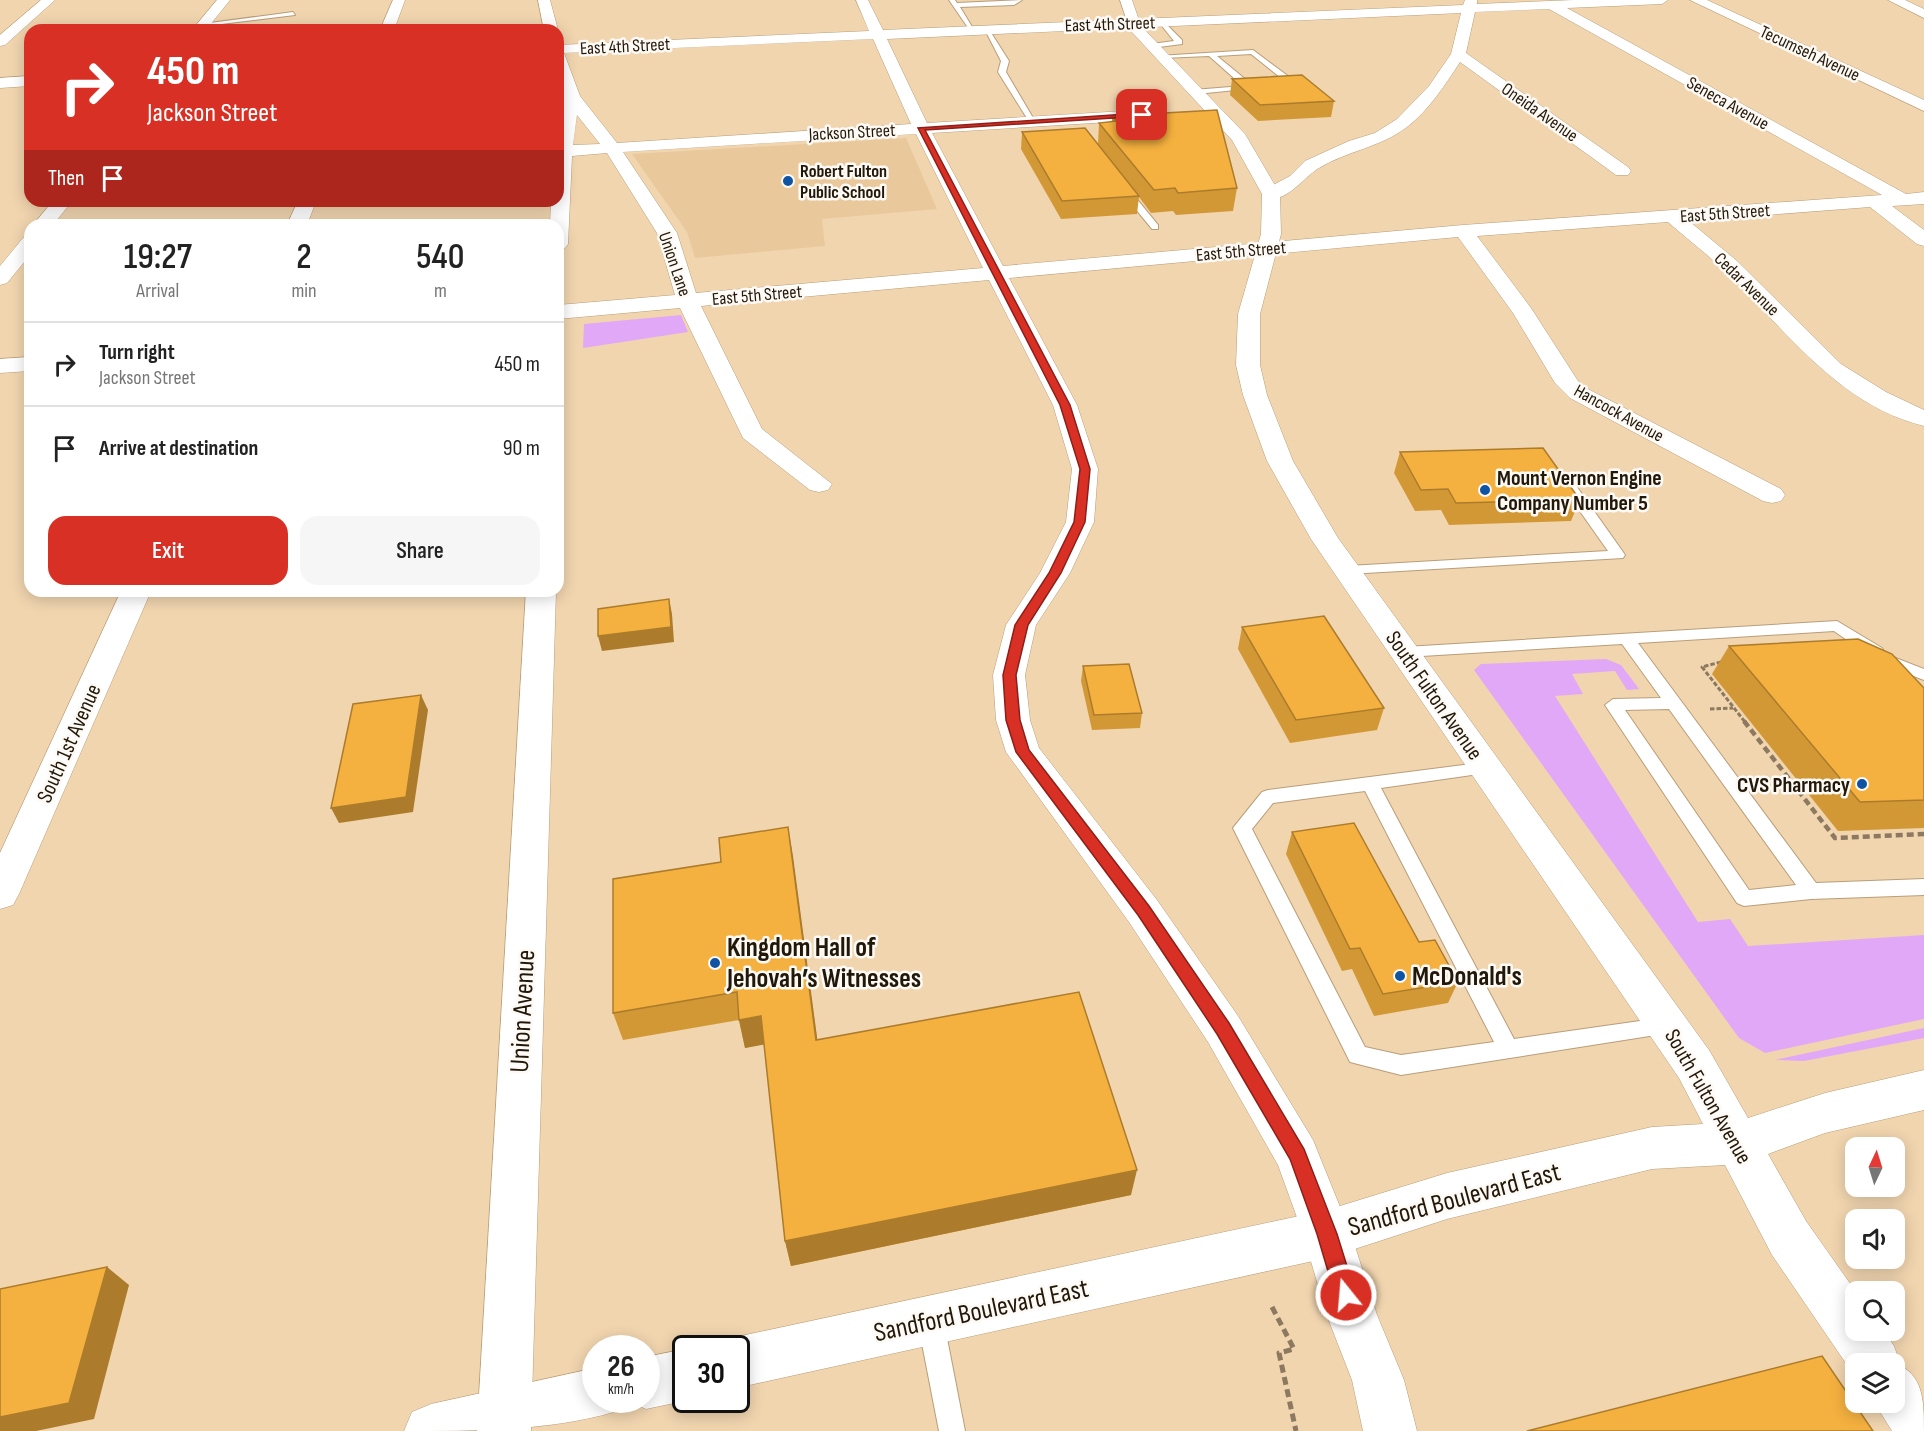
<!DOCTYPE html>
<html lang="en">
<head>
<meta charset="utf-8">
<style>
	body { margin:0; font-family:"Sofia Sans Condensed",sans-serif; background:#f6f6f6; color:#222; height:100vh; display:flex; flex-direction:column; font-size:22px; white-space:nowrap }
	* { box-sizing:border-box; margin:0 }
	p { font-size:20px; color:#767676 }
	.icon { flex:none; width:33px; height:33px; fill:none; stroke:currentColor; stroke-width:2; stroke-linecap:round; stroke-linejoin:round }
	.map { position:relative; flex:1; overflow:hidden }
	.sheet { position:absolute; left:24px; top:219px; width:540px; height:378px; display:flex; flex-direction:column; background:#fff; border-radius:18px; box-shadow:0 3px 15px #0003 }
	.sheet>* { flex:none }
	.guide { position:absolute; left:24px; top:24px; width:540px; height:183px; border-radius:18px; box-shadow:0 3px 15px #0003; background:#d93025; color:#fff; overflow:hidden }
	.needle { width:39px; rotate:4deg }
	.controls { position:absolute; left:1845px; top:1137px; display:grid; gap:12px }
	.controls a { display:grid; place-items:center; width:60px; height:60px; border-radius:12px; background:#fff; box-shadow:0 3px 15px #0003; font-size:30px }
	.speed { position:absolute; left:582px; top:1335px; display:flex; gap:12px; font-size:30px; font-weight:700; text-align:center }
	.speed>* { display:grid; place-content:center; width:78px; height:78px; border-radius:50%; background:#fff; box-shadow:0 3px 15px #0003; line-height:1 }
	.speed small { font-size:15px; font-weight:400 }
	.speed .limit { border:3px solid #111; border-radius:9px; background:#fff; color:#111 }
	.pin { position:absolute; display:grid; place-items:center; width:51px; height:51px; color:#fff; margin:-26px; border-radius:12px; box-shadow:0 3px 9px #0006 }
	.me { position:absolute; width:66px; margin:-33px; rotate:343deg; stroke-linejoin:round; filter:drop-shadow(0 0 4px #0008) }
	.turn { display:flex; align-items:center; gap:21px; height:126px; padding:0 24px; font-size:27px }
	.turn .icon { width:78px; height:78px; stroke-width:2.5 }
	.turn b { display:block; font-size:42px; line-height:51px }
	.then { display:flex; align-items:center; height:57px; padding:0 24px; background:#0003; gap:12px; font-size:22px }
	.eta { display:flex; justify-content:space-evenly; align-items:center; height:102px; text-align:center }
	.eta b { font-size:36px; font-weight:600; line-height:42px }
	.button { display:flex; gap:12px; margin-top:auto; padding:12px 24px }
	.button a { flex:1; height:69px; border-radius:18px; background:#d93025; color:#fff; font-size:24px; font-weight:600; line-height:69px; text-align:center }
	.button a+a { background:#f6f6f6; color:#222 }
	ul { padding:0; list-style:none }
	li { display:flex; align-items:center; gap:18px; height:84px; padding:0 24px; border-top:2px solid #e0e0e0 }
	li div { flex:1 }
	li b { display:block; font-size:22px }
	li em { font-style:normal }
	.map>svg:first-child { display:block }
</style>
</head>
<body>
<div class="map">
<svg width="1924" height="1431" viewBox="0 0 1924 1431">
	<rect width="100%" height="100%" fill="#f1d5af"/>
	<path fill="#e9c99c" d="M906,138l31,71 -115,10 3,27 -130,12 -8,-26 -55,-78z"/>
	<g fill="#e1a8f7">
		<path d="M681,315l7,17 -105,16 1,-24z"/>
		<path d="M1606,659l15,6 18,24 -12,1 -12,-19 -43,3 11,20 -28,2 143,226 32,-3 18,27 176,-11v84l-159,34 -26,-15 -265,-368 7,-6z"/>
		<path d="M1924,1028v10l-120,23 -29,-1z"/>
	</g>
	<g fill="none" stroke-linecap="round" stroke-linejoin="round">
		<g stroke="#b89e79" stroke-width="2">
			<g id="lane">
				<path d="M949,0h6l2,3 65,-3 -8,5 -54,2 14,23 -3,2z"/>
				<path d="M293,12l2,3 -90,11 -3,-2z"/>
				<path d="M1161,19l21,21v4l-31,4v-4l23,-3 -16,-20z"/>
				<path d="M984,28h4l21,33 -3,11 30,51h-6l-32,-51 3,-11z"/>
				<path d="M1253,50l43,32v4l-15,1v-4l5,-1 -35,-28 -34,2 39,32 -60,6 -3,-4 50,-4 -34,-30 -47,2 -4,-2z"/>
				<path d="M1121,187h6l31,38v4h-6l-31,-38z"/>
				<path d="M1567,479l5,1 51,72 2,3 -2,3 -275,16 -7,-4 7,-4 260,-15 -48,-68z"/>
				<path d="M1837,621l45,27 2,4 -2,4h-12l-36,-25 -196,12 178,240 108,-4v16l-113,4 -67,7 -7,-3 -132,-198 8,-6 48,-1 -39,-54 -217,13 -8,-5 8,-5zM1669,709l127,176 -47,5 -124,-180z"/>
				<path d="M1888,655l36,14v11l-42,-16 -2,-4z"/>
				<path d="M1487,762l6,2 3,4 -3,4 -112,16 133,251 154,-22 7,3 3,6 -3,6 -274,43 -51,-13 -117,-234 29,-36 6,-2zM1365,791l129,251 -93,13 -36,-8 -113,-218 21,-26z"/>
				<path d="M931,1310l9,4 4,9 21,108h-26l-21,-108 4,-9z"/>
			</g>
		</g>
		<g stroke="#b89e79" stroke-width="1">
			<g id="street">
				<path d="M41,0h14l-50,45 -5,1v-11z"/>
				<path d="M538,0h12l8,30h-14z"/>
				<path d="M856,0h12l15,30 580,-25 2,-5h12v4l97,-4h94l-6,4 -95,4 339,186 18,-2v12l-32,2 32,24v16l-7,-2 -47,-37 -181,14 48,40 104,103 45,28 38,18v16c-86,-21 -140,-98 -200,-156 -18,-17 -38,-32 -56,-48l-191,14 54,72 47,73 8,7 195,101 4,6 -4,6 -9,2 -9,-2 -193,-103 -15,-15 -42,-70 -55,-76 -449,41 68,127 21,64 -4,53 -24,51 -34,52 -11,50 5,45 9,28 118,152 81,116 75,124 38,94 26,81 27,65 13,51h-54l-11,-51 -25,-64 -24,-82 -25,-69 -70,-123 -79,-120 -123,-170 -10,-32 -3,-45 13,-50 34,-52 26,-51 6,-53 -19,-64 -64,-125 -288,26 61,123 70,55 -4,6 -9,2 -9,-2 -67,-52 -63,-130 -122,11v-14l117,-10 -18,-62 -50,-80 -35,3 -4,88 -3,4 -7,2v-25h-8l1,-24h7v-66l6,-38 -6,-19v-33l311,-14zM1549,9l333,186 -419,30 -460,41 -71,-133 226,-14 8,-5 -8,-5 -231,14 -40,-84 574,-26 -10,41 -22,32 -32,33 -22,14 -26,8 -44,20 -15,15 -26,14 -2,4 2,4c23,6 38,-20 55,-30 28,-17 62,-21 88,-41 22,-17 38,-42 53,-65l156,113h12l3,-4 -3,-4 -162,-114 9,-41zM873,39l38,85 -294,19 -37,-47 -16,-43zM577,115l23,29 -27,1zM916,134l67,134 -287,25 -19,-60 -54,-81z"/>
				<path d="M1690,0h17l217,100v11z"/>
				<path d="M1888,0h17l19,9v9z"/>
				<path d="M30,76v10l-30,2v-10z"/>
				<path d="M30,357v14l-30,2v-14z"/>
				<path d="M526,591h30l-25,840h-54z"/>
			</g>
		</g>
		<g stroke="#b89e79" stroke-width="1">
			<g id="secondary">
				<path d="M217,0h13l-24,30h-14z"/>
				<path d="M393,0h12l-11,30h-14z"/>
				<path d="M1120,0h12l9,26 104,108 35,60 1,40 -21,80v51l7,30 26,66 45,77 371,512 39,68 77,-25 99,-23v40l-99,23 -57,21 38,67 50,71v38h27l11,16 7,20c23,12 23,38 23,65h-32l-18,-29h20v-38h-38v14l-84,-123 -47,-90 -73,4 -205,50 -120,39 -591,130v-40h-20l2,-3 18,-8 591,-127 120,-37 205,-46 51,-3 -24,-46 -368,-539 -44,-78 -24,-66 -7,-30 2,-51 23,-80 1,-40 -30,-54 -102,-110z"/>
				<path d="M53,201h19l-19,24h-20z"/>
				<path d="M298,201h18l-9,24h-20z"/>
				<path d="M30,236v19l-23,28 -7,2v-19l23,-28z"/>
				<path d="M121,591h30l-132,303 -6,11 -13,4v-56z"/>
				<path d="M686,1349v51h3l-43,9 -18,-8 18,-1v-43z"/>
				<path d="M596,1368v32h24l-6,12c-66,19 -139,19 -210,19l8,-19 19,-8z"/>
			</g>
		</g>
		<g stroke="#8d795f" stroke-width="3" stroke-dasharray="4.5 2" stroke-linecap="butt">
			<path d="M1721,662l-19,5 43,55"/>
			<path d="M1710,709l23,-1"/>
		</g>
		<path stroke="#8d795f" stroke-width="4.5" stroke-dasharray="7 4" stroke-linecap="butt" d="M1744,721l91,117 89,-4"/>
		<path stroke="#8d795f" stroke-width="5" stroke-dasharray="8 4.5" stroke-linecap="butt" d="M1272,1307l22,42 -15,4 17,78"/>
		<use href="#lane" fill="#fff" fill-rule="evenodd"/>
		<use href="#street" fill="#fff" fill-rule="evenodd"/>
		<use href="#secondary" fill="#fff" fill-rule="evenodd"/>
	</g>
	<g fill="#d39836">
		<path d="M1232,79l102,22 -3,16 -73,4 -28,-26z"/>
		<path d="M1112,116l125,72 -4,23 -57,4 -3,-4 -22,2 -12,-16 -2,17 -76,5 -40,-70 1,-17 76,12 1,-21 13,-1z"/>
		<path d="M1400,452l180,48 -9,21 -122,4 -8,-15 -26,1 -21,-38z"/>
		<path d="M1242,627l142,81 -7,22 -87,13 -52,-94z"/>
		<path d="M1729,646l195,42v140l-86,3 -126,-157z"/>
		<path d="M1083,666l59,47 -2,15 -48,2 -11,-49z"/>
		<path d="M788,827l29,212 314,156 -340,71 -6,-25 -21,-197 -19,4 -6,-28 -116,20 -10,-27 108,-151z"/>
		<path d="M1292,832l127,110 39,40 -10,21 -74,13 -22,-47 -10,2 -56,-117z"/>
	</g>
	<g fill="#ac7c2c">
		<path d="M669,599l3,15 2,28 -72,9 -4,-15z"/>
		<path d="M421,695l7,15 -15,102 -74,11 -8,-15z"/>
		<path d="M788,827l5,29 28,211 -5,-27z"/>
		<path d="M761,1016l6,28 -22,4 -6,-28z"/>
		<path d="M1137,1170l-6,25 -340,71 -6,-25z"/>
		<path d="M107,1267l22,18 -35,134 -58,12h-36v-14z"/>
	</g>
	<g fill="#f5b13f" stroke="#ac7c2c" stroke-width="1.5">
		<path d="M1302,75l32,26 -74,4 -28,-26z"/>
		<path d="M1217,110l20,78 -59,5 -3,-5 -21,2 -55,-67 18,-2 -5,-5z"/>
		<path d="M1085,128l54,68 -77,5 -40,-69z"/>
		<path d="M1543,448l37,52 -124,3 -8,-14 -27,1 -21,-38z"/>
		<path d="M669,599l2,28 -73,9v-27z"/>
		<path d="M1324,616l60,92 -88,12 -54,-93z"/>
		<path d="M1858,639l34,15 32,34v112l-64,2 -131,-156z"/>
		<path d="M1129,664l13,49 -48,2 -11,-49z"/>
		<path d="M421,695l-15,102 -75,11 22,-104z"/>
		<path d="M1354,823l65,119 16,-2 23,42 -75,12 -23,-46 -10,1 -58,-117z"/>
		<path d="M788,827l28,213 263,-48 58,178 -352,71 -24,-225 -22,4 -2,-28 -124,21v-134l108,-17 -2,-24z"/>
		<path d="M107,1267l-38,136 -69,14v-128z"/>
		<path d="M1822,1356l51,75h-346z"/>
	</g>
	<path fill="#d93025" stroke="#8d1f18" stroke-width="1.5" d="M1142,113l2,3 -219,14 145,275 20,64 -5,53 -24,51 -33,52 -12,50 4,45 9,30 120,156 80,117 75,126 33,85 19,61 -3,7 -7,3 -8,-3 -3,-7 -18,-61 -27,-75 -73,-125 -79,-119 -122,-163 -10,-32 -3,-45 12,-50 34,-52 25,-51 6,-53 -20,-64 -142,-277z"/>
	<g fill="#0f53a3" stroke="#fdfaf6" stroke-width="2">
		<circle cx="788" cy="181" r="6"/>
		<circle cx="1485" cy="490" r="6"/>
		<circle cx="1862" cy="784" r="6"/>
		<circle cx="715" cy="963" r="6"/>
		<circle cx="1400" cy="976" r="6"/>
	</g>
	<g text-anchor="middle" stroke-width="5" stroke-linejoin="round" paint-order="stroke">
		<g font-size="18" fill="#221809" stroke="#fdfaf6">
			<text transform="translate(1110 24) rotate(-2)" y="6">East 4th Street</text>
			<text transform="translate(625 46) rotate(-3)" y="6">East 4th Street</text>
			<text transform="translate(1810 53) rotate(25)" y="6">Tecumseh Avenue</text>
			<text transform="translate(1728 103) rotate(29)" y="6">Seneca Avenue</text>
			<text transform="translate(1540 112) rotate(35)" y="6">Oneida Avenue</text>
			<text transform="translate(852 132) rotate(-3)" y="6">Jackson Street</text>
			<text transform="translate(1725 213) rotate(-4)" y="6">East 5th Street</text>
			<text transform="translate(1241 251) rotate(-5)" y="6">East 5th Street</text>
			<text transform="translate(675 264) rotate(71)" y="6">Union Lane</text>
			<text transform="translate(1747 284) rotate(44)" y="6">Cedar Avenue</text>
			<text transform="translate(757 295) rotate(-5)" y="6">East 5th Street</text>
			<text transform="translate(1619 413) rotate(29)" y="6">Hancock Avenue</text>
		</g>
		<g font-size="18" font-weight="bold" fill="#221809" stroke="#fdfaf6" text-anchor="start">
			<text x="800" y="177">Robert Fulton<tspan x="800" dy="21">Public School</tspan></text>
		</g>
		<g font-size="22" font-weight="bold" fill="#221809" stroke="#fdfaf6" text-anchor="start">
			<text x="1497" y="485">Mount Vernon Engine<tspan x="1497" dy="25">Company Number 5</tspan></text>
			<text x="1850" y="792" text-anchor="end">CVS Pharmacy</text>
		</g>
		<g font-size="22" fill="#221809" stroke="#fdfaf6">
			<text transform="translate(1435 695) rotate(55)" y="8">South Fulton Avenue</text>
			<text transform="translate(68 743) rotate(-66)" y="8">South 1st Avenue</text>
			<text transform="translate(1709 1096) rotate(60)" y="8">South Fulton Avenue</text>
		</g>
		<g font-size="27" font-weight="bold" fill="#221809" stroke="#fdfaf6" text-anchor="start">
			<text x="727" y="956">Kingdom Hall of<tspan x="727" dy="31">Jehovah’s Witnesses</tspan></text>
			<text x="1412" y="985">McDonald's</text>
		</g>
		<g font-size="27" fill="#221809" stroke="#fdfaf6">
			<text transform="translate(522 1011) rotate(-87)" y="9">Union Avenue</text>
			<text transform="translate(1454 1199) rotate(-15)" y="9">Sandford Boulevard East</text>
			<text transform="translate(981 1310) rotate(-12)" y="9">Sandford Boulevard East</text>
		</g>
	</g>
</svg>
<div class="controls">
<a><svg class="needle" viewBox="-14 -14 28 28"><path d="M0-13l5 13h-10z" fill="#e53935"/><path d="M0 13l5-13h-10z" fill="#767676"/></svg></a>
<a><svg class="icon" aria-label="sound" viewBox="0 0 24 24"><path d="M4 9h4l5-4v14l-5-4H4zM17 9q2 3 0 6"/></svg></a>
<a><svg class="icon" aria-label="search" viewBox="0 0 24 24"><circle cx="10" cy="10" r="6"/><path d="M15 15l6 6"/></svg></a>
<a><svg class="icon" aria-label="layers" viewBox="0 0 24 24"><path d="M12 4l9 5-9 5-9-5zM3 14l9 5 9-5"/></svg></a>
</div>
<div class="speed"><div>26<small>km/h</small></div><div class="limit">30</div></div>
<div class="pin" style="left:1142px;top:115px;background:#d93025"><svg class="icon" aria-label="arrive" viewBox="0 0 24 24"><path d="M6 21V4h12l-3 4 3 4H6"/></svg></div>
<svg class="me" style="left:1346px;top:1295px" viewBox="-20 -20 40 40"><circle r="17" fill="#d93025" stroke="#fff" stroke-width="3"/><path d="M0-11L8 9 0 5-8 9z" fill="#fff"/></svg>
<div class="guide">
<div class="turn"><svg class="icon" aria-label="right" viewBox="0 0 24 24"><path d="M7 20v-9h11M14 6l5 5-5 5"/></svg><div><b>450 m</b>Jackson Street</div></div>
<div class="then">Then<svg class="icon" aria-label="arrive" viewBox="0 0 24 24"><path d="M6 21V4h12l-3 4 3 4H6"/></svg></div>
</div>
<section class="sheet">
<div class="eta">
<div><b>19:27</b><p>Arrival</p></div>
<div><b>2</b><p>min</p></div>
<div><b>540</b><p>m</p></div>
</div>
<ul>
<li><svg class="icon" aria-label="right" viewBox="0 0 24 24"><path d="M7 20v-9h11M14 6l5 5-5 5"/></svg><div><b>Turn right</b><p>Jackson Street</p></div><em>450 m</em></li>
<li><svg class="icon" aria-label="arrive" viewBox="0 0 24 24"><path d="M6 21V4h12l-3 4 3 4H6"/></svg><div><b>Arrive at destination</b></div><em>90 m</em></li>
</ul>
<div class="button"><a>Exit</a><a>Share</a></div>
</section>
</div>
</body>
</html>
